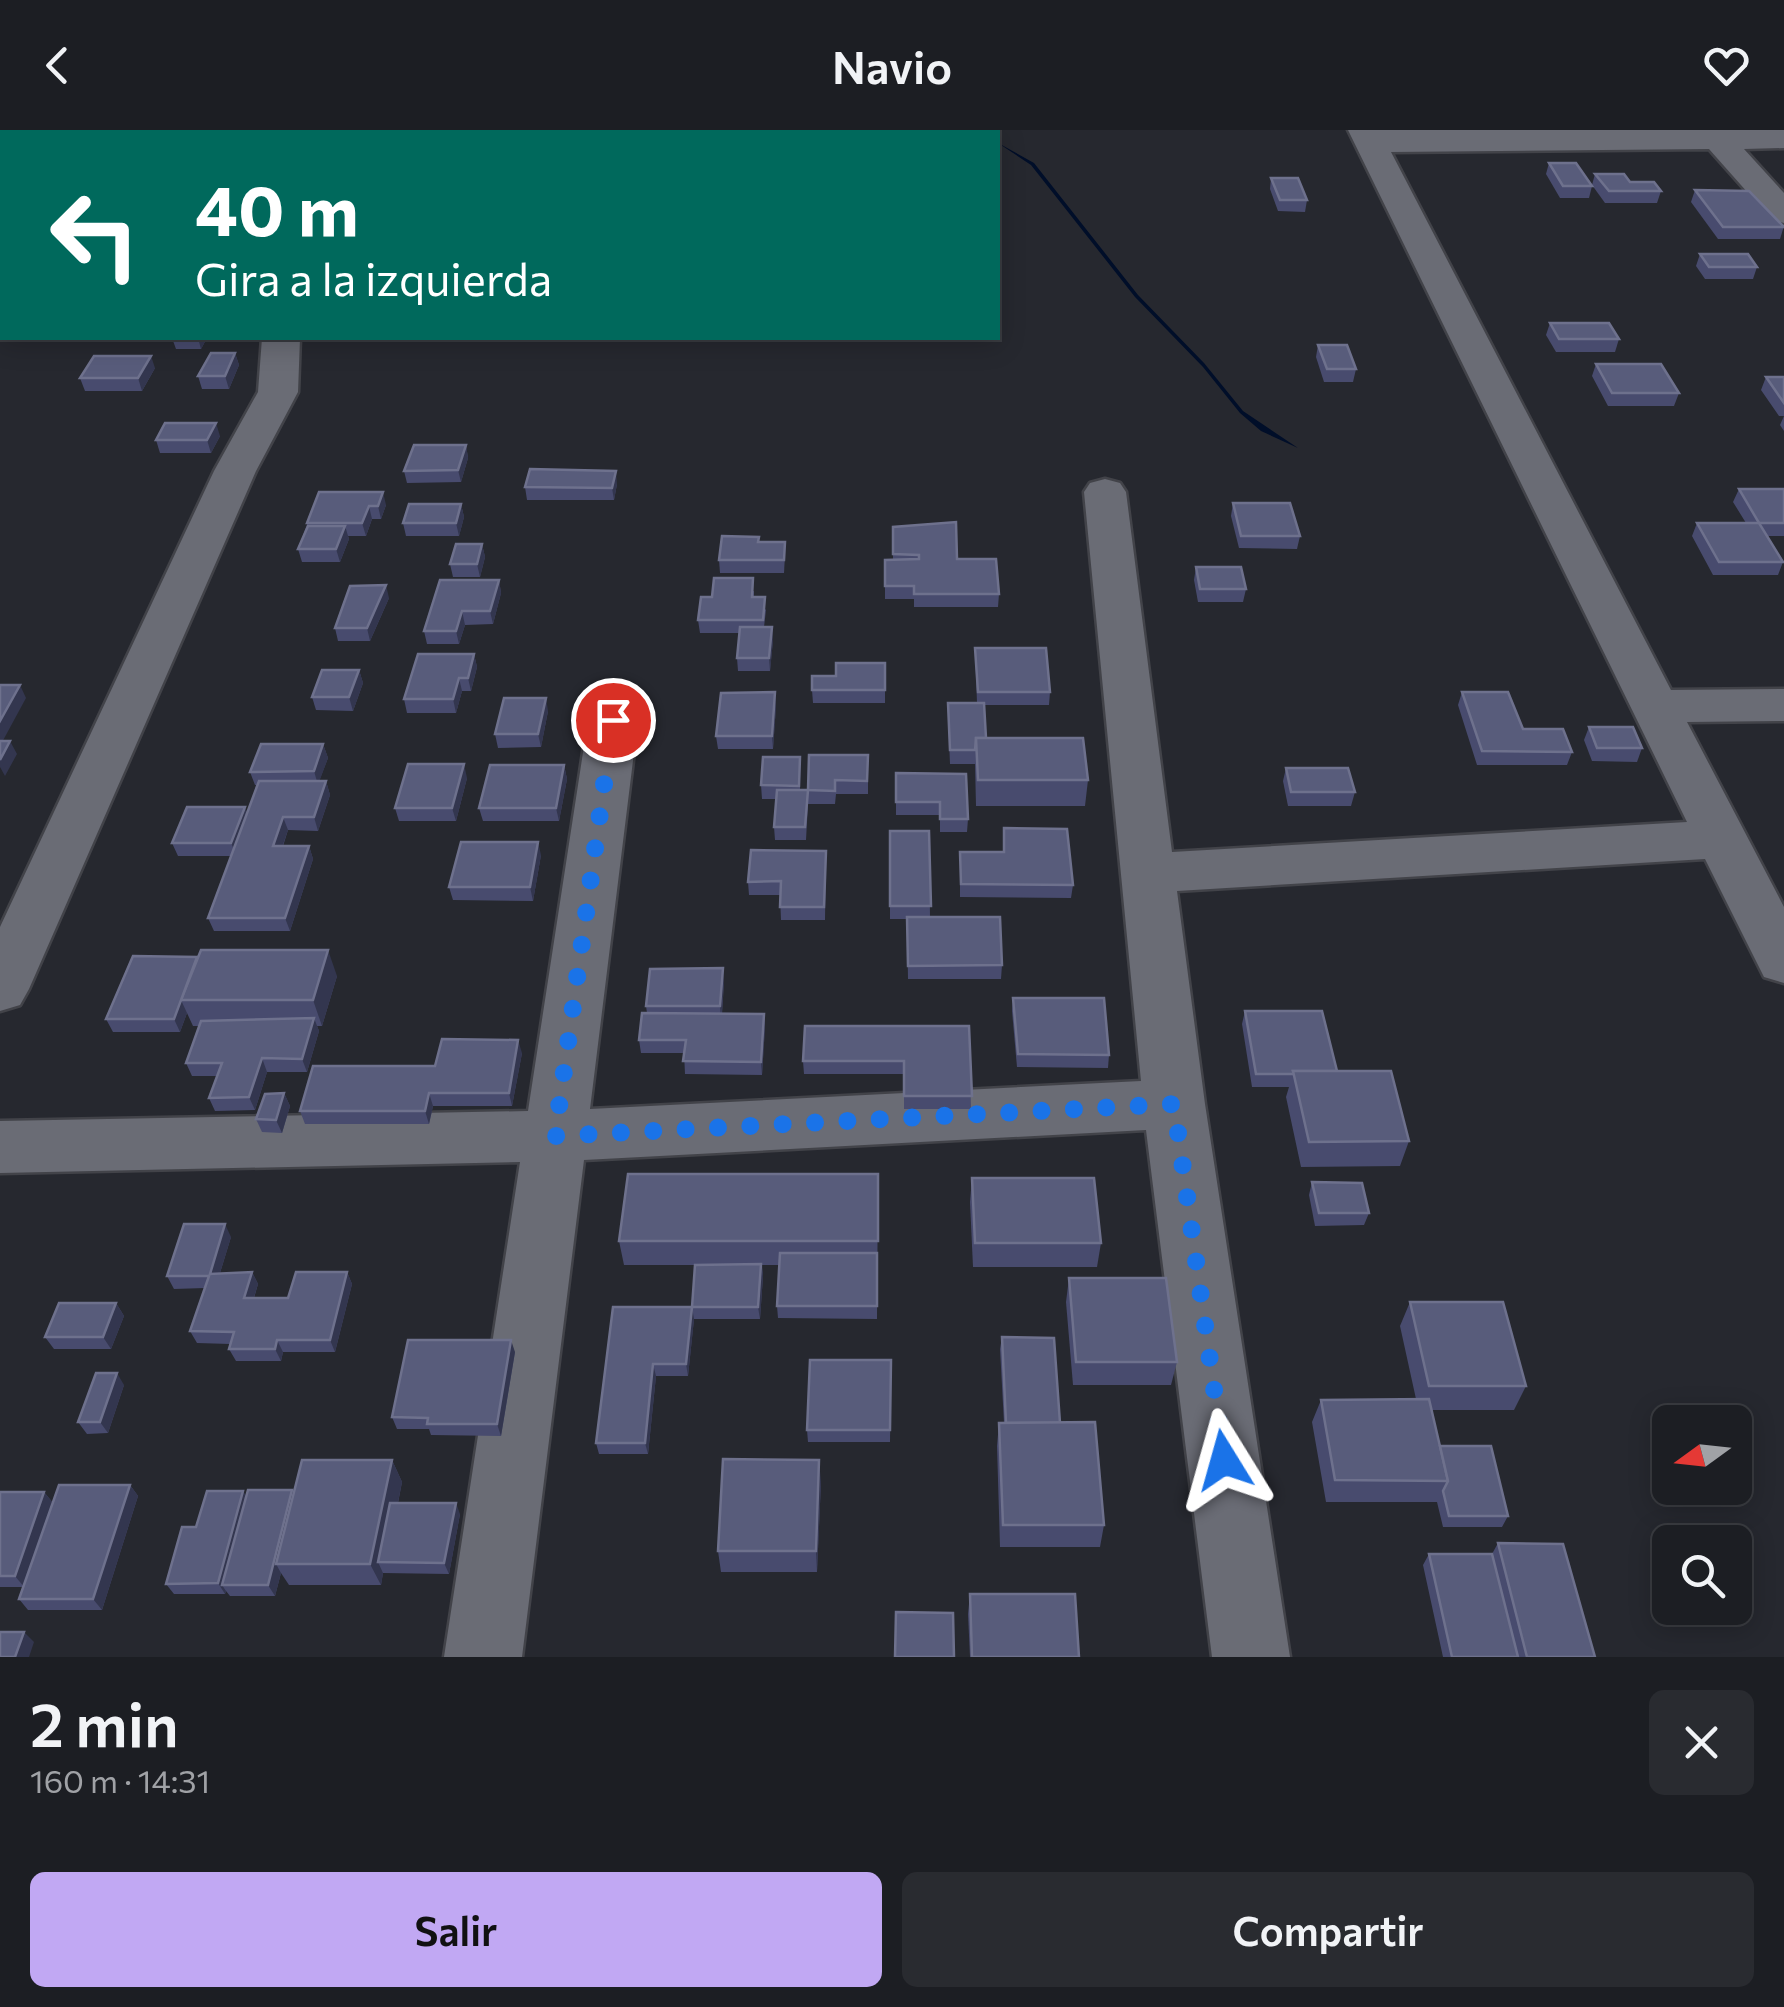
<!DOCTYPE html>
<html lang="es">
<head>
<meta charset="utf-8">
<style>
	body { margin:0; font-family:Commissioner,sans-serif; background:#292b30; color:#f1f3f6; height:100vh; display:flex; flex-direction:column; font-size:38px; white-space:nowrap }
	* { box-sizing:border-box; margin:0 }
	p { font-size:32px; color:#a0a2a6 }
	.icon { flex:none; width:55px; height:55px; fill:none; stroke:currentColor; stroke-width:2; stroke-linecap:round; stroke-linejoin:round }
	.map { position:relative; height:1527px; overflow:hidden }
	.sheet { display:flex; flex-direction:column; background:#1c1e23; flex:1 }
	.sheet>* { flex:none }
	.hud { position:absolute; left:0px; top:0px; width:1000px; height:210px; box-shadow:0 5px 25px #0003,0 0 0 2px #3a3c41; background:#00695c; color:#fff; overflow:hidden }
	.needle { width:65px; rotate:255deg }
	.fabs { position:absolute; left:1652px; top:1275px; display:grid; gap:20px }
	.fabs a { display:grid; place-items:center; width:100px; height:100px; border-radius:15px; background:#1c1e23; box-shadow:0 5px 25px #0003,0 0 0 2px #3a3c41; font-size:50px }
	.pin { position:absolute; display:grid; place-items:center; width:85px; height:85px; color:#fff; margin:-42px; border:5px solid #fff; border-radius:50%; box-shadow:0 2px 10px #0007 }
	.me { position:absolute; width:110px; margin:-55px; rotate:352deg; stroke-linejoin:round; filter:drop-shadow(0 0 8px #0008) }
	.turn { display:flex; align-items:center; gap:35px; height:210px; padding:0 30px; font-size:45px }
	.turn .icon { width:130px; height:130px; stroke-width:2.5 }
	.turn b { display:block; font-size:70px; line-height:85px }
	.round { display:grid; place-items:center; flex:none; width:105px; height:105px; border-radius:15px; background:#292b30 }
	.overview { display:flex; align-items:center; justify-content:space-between; height:170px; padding:0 30px }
	h1 { font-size:60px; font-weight:600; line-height:75px }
	.button { display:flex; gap:20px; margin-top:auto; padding:20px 30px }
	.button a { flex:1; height:115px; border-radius:15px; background:#c1a8f3; color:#111; font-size:40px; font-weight:600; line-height:115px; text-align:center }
	.button a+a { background:#292b30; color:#f1f3f6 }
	header { display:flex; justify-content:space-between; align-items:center; height:130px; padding:0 30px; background:#1c1e23; font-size:45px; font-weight:600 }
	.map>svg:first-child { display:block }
</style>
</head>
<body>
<header><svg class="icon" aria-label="back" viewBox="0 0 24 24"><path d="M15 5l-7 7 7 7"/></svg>Navio<svg class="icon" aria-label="heart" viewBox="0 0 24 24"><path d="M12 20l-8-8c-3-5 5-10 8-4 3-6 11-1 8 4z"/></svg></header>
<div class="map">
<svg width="1784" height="1527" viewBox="0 0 1784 1527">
	<rect width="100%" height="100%" fill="#26282f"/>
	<path fill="#000e29" d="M998,13l36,20 104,132 66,68 39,48 55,37 -37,-17 -21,-18 -37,-46 -68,-70 -104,-132z"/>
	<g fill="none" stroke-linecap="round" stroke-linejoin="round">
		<g stroke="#424349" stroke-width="5">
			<g id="minor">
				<path d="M1348,0h436v18l-40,1 40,44v30l-12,-3 -63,-71 -318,3 280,538 113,-1v32l-97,1 97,185v76l-20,-6 -59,-118 -528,32 28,213 85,553h-78l-66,-527 -562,30 -62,497h-78l76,-495 -520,11v-52l528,-10 60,-391 7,-11 18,-5 18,5 7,11 -48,389 551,-28 -57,-589 6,-9 15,-4 15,4 6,9 46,360 515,-30z"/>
				<rect x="0" y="17" width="2" height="20"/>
				<rect x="0" y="89" width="2" height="20"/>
				<path d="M262,208h38l-2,54 -42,79 -227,518 -9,16 -20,6v-84l214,-456 44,-79z"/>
			</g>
		</g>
		<use href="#minor" fill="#6a6c75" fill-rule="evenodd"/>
	</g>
	<g fill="#484b6e">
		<path d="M1549,33l43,23 -3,12h-29l-14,-24z"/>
		<path d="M1595,44l66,17 -4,12h-52l-13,-18z"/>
		<path d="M1271,48l36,22 -2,12 -27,-1 -8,-22z"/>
		<path d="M1695,60l89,36 -4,13h-62l-27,-37z"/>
		<path d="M1700,124l57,13 -4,12h-48l-9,-13z"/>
		<path d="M1550,193l69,16 -4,13h-59l-10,-17z"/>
		<path d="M172,208h35l-6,11h-25z"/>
		<path d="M1318,215l38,24 -3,13h-29l-8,-25z"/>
		<path d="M235,223l4,12 -10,24h-27l-4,-13z"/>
		<path d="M1596,234l83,29 -5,13h-66l-16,-30z"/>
		<path d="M155,238l-13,23h-57l-5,-13z"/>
		<path d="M1766,247h18v54l-4,-6 4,-9h-5l-18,-26z"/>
		<path d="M220,306l-9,17h-51l-4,-13z"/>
		<path d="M466,315l2,13 -7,24 -54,1 -3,-12z"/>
		<path d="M617,354l-3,16h-87l-2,-13z"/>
		<path d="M1739,359h45v47h-16l15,26 -5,13h-65l-21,-39 5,-13h49l-13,-21z"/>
		<path d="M319,362l67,13 -5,14h-9l-6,17h-18l1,3 -9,23h-38l-4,-13z"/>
		<path d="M1233,373l67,33 -3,13 -58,-1 -8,-32z"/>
		<path d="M461,374l3,13 -5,19h-53l-3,-13z"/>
		<path d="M893,397l64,32 42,35 -1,13h-84v-8h-29v-39h8z"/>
		<path d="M759,412l26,13 -1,18h-64l-1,-13z"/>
		<path d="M482,414l3,13 -5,20h-27l-3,-13z"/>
		<path d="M1196,437l50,22 -3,13h-45l-4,-22z"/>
		<path d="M499,450l2,13 -8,31 -28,1 -6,19h-32l-3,-13z"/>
		<path d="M754,461v6l12,13 -2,17 9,13 -3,31h-32l-1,-13 2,-25h-39l-2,-13 14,-23z"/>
		<path d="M389,468l-19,43h-32l-3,-13z"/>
		<path d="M975,518l75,44 -1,13h-65l2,33 102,42 -3,26h-109l-1,-42h-25l-2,-48v-13h29z"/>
		<path d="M474,524l3,13 -6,24h-9l-6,22h-49l-3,-14z"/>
		<path d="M885,533v40h-72l-1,-13 24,-14z"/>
		<path d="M359,540l4,13 -10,28 -37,-1 -4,-13z"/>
		<path d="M1462,562l61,37 49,23 -5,13h-90l-19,-60z"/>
		<path d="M776,576l-3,43h-55l-2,-13z"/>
		<path d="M548,581l-7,36 -43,1 -3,-14z"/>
		<path d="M1589,597l53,21 -5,14 -45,-1 -8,-21z"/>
		<path d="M323,614l5,14 -9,23h7l4,14 -12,36 -30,-1 -5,16h26l4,13 -23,72h-76l-6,-13 23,-62h-53l-6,-13 75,-30 11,-28h-3l-5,-13z"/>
		<path d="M868,625v39h-32l-1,10h-27v-14z"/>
		<path d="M800,627v33l8,14 -2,36h-31l-1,-13 3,-28h-15l-1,-14z"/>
		<path d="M564,635l3,14 -8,42h-76l-4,-13z"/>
		<path d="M1286,638l69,24 -4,14h-63l-5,-25z"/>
		<path d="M896,643l72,46 -1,13h-27v-17h-44z"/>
		<path d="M467,648l-11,43h-57l-4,-13z"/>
		<path d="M1004,698l69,57 -2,13 -111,-1v-45h43z"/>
		<path d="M890,701h39l1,86 72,48 -1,14h-93l-1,-60h-17z"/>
		<path d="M826,721l-1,69h-44l-1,-25h-31l-1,-13z"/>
		<path d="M541,725l-8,46 -80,-1 -4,-13z"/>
		<path d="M133,826l204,20 -15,50h-5l2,5 -12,41h-40l-12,38 -40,1 -6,-13 8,-22h-25l-6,-13 13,-37h-6l-6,-13 -7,19h-67l-7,-13z"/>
		<path d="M724,852l-2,32h42l1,13 -3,48 -77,-1 -1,-21h-43l-2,-13 8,-27 -1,-7z"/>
		<path d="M1013,868l96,57 -1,13 -91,-1 -5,-56z"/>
		<path d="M1245,881l92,60 72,70 -9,25 -99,1 -15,-70 3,-10h-37l-10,-63z"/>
		<path d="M969,896l2,83h-67v-35h-100l-1,-13z"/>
		<path d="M522,923l-10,53h-79l-4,18h-124l-5,-13 135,-45z"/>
		<path d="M284,963l6,13 -8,27 -20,-1 -6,-13z"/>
		<path d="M878,1044l-1,145 -99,-1 -1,-12 2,-41h-17l1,11 -3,43h-66l-6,57h-32l-8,78h-49l-3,-11 96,-136 3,-42h-71l-5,-24z"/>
		<path d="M972,1048l129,65 -4,24h-124l-3,-65z"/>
		<path d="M1312,1052l57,31 -5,12 -49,1 -6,-31z"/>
		<path d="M231,1107l-11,36 32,-1 6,12 -4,14h34l59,-26 5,12 -17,68h-52l-2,9h-45l-7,-12 1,-5 -33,-1 -7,-12 15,-43 -31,1 -7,-13z"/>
		<path d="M1069,1148l108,84 -6,23h-98l-7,-83z"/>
		<path d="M1410,1172l116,84 -12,24h-83l9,36 68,70 -6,11h-59l-6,-25h-111l-14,-80 9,-22 95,-1 -16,-73z"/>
		<path d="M116,1173l8,13 -13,33h-57l-9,-12z"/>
		<path d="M1002,1207l58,86 44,102 -4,22h-100l-3,-101 2,-23h5l-4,-74z"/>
		<path d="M515,1222l-14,84 -70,-1 -2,-6h-32l-5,-12z"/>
		<path d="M891,1230l-1,82h-82l-1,-12z"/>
		<path d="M124,1255l-16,48 -21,1 -9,-12z"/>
		<path d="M392,1330l10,22 -4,21 62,11 -11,60 -66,-1 -2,12h-92l-8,-12 -6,23h-45l-4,-5 -1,3h-51l-8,-10 30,-57 50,-31 46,-6 2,3z"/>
		<path d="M821,1352l-4,90h-96l-3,-21z"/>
		<path d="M130,1355l8,11 -36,114h-74l-9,-11 4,-12h-23v-95h44l9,11z"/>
		<path d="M1498,1413l97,114h-152l-20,-92 6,-11h63z"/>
		<path d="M970,1464l109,63h-109l-2,-43z"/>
	</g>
	<g fill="#33364f">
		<path d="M198,208h9l-6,11z"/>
		<path d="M235,223l4,12 -10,24 -4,-13z"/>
		<path d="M151,226l4,12 -13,23 -4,-13z"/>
		<path d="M216,293l4,13 -9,17 -4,-13z"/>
		<path d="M466,315l2,13 -7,24 -3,-12z"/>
		<path d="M616,341l1,13 -3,16 -2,-12z"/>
		<path d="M383,362l3,13 -5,14 -3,-13z"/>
		<path d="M461,374l3,13 -5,19 -3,-13z"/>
		<path d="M369,376l3,13 -6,17 -4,-13z"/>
		<path d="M345,396l4,13 -9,23 -4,-13z"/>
		<path d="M482,414l3,13 -5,20 -3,-13z"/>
		<path d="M499,450l2,13 -8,31 -3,-13z"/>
		<path d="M386,455l3,13 -19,43 -3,-13z"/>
		<path d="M462,481l3,14 -6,19 -3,-13z"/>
		<path d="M772,497l1,13 -3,31 -1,-13z"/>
		<path d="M474,524l3,13 -6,24 -3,-13z"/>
		<path d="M359,540l4,13 -10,28 -4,-14z"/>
		<path d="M459,548l3,13 -6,22 -3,-14z"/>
		<path d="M20,555l6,13 -26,48v-25z"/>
		<path d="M775,562l1,14 -3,43 -1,-13z"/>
		<path d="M546,568l2,13 -7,36 -3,-13z"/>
		<path d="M10,611l7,13 -12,22 -5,-9v-7z"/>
		<path d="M323,614l5,14 -10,27 -4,-14z"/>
		<path d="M464,634l3,14 -11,43 -4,-13z"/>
		<path d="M564,635l3,14 -8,42 -3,-13z"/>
		<path d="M326,651l4,14 -12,36 -4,-14z"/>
		<path d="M245,677l5,13 -13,36 -6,-13z"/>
		<path d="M283,687l5,13 -10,29 -5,-13z"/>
		<path d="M538,712l3,13 -8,46 -3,-14z"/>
		<path d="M309,716l4,13 -23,72 -5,-13z"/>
		<path d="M328,820l9,26 -15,50 -9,-26z"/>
		<path d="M197,827l-16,43 6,13 -7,19 -6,-13z"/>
		<path d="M723,838l1,14 -3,37 -1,-13z"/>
		<path d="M764,884l1,13 -3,48 -1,-13z"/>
		<path d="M314,888l5,13 -12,41 -5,-13z"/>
		<path d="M518,910l4,13 -10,53 -3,-13z"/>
		<path d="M262,928l5,14 -12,38 -6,-13z"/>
		<path d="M284,963l6,13 -8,27 -6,-13z"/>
		<path d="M429,963l4,13 -4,18 -4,-13z"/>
		<path d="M225,1094l6,13 -15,49 -6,-12z"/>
		<path d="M761,1134l2,12 -3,43 -2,-12z"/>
		<path d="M252,1142l6,12 -8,26 -6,-12z"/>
		<path d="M347,1142l5,12 -17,68 -5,-12z"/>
		<path d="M116,1173l8,13 -13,33 -8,-12z"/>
		<path d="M692,1177l2,12 -6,57 -2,-12z"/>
		<path d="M277,1210l6,12 -2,9 -6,-12z"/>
		<path d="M511,1210l4,12 -14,84 -4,-12z"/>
		<path d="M653,1234l3,12 -8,78 -3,-11z"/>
		<path d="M117,1243l7,12 -16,48 -8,-11z"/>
		<path d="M392,1330l10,22 -16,80h-8l5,11 -2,12 -11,-21z"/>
		<path d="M819,1330l2,22 -4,90 -1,-21z"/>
		<path d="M130,1355l8,11 -36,114 -9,-11z"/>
		<path d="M292,1360l7,11 -23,63 5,9 -6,23 -7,-11z"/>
		<path d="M243,1361l7,11 -28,83 4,6 -1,3 -7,-11z"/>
		<path d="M44,1362l9,11 -29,84 -9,-11z"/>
		<path d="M456,1373l4,11 -11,60 -5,-11z"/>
		<path d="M24,1502l10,10 -5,15h-14z"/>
	</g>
	<g fill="#585c7b" stroke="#6e718d" stroke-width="2.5">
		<path d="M1549,33h27l16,23h-29z"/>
		<path d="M1595,44h29l6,8h24l7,9h-52z"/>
		<path d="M1271,48h27l9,22h-27z"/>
		<path d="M1695,60l54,1 35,36h-61z"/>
		<path d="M1700,124h48l9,13h-48z"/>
		<path d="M1550,193h59l10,16h-60z"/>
		<path d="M1318,215h29l9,24h-29z"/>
		<path d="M211,223h24l-10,23h-27z"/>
		<path d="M94,226h57l-13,22h-58z"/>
		<path d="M1596,234h65l18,29h-67z"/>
		<path d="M1766,247h18v26z"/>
		<path d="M165,293h51l-9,17h-51z"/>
		<path d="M414,315h52l-8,25 -54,1z"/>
		<path d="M530,339l86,2 -4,17 -87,-1z"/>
		<path d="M1739,359h45v34h-25z"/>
		<path d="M319,362h64l-5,14h-9l-7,17h-55z"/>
		<path d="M1233,373h57l10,33h-59z"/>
		<path d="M409,374h52l-5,19h-53z"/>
		<path d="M956,392l1,37h39l3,35h-85v-8h-29v-26l34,-1v-4l-26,-1v-27z"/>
		<path d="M1697,393h62l24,39h-64z"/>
		<path d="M308,396h37l-9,23h-38z"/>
		<path d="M722,406l37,1 -1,5h27l-1,18h-65z"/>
		<path d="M456,414h26l-5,20h-27z"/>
		<path d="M1196,437h45l5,22h-46z"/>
		<path d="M714,448h39l-1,19h13l-2,23h-65l3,-23h11z"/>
		<path d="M440,450h59l-9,31h-28l-6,20h-32z"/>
		<path d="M386,455l-19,43h-32l15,-42z"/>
		<path d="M740,497h32l-3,31h-32z"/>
		<path d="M975,518h71l4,44h-72z"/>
		<path d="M418,524h56l-6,24h-9l-6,21h-49z"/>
		<path d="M836,533h49v27h-73v-14h24z"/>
		<path d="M322,540h37l-10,27h-37z"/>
		<path d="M0,555h20l-20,36z"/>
		<path d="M775,562l-3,44h-56l5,-43z"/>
		<path d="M1462,562h46l15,37h40l9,23 -90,-1z"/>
		<path d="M504,568h42l-8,36h-43z"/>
		<path d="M948,573h36l2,35h-10l-1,12h-25z"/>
		<path d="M1589,597h44l9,21h-45z"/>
		<path d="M976,608h107l5,42h-110z"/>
		<path d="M0,611h10l-10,19z"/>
		<path d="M261,614h62l-9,27 -64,1z"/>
		<path d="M809,625h59l-1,26 -32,-1v11l-27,-1z"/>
		<path d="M763,627h37l-1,29 -38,-1z"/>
		<path d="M408,634h56l-12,44h-57z"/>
		<path d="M490,635h74l-8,43h-77z"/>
		<path d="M1286,638h62l7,24h-64z"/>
		<path d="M896,643l70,1 2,45h-28v-17h-44z"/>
		<path d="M259,651h67l-12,36h-31l-10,29h36l-24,72h-77z"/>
		<path d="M777,660h31l-3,37h-31z"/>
		<path d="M187,677h58l-14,36h-59z"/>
		<path d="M1004,698l63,1 6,56 -112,-1 -1,-32h44z"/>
		<path d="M890,701h39l2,75h-41z"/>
		<path d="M461,712h77l-8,45h-81z"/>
		<path d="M751,720l75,1 -2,56h-44l1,-26 -33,1z"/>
		<path d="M907,787h93l2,48 -94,1z"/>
		<path d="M201,820h127l-15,50h-132z"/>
		<path d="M133,826l64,1 -23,62h-68z"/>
		<path d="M723,838l-3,38h-74l4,-37z"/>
		<path d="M1013,868h91l5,57 -91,-1z"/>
		<path d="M1245,881h77l15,60h-44l1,3h-38z"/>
		<path d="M642,883l122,1 -3,48 -78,-1 3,-21h-47z"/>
		<path d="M314,888l-12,41 -40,-1 -13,39 -40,1 13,-35h-36l15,-42z"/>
		<path d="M805,896h164l3,70h-68v-35h-101z"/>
		<path d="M442,909l76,1 -9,53h-80l-4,18h-125l13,-45h122z"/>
		<path d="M1293,941h98l18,70 -100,1z"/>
		<path d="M284,963l-8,27 -20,-1 9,-25z"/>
		<path d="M628,1044h250v67h-259z"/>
		<path d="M972,1048h122l7,65h-126z"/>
		<path d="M1312,1052l50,1 7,30h-50z"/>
		<path d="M184,1094h41l-15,50 42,-2 -8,26h44l8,-26h51l-17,68h-53l-2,9h-46l5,-17 -44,-1 19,-55h-42z"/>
		<path d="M780,1123h97v53h-100z"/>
		<path d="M761,1134l-3,43h-66l-6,57h-33l-8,79h-49l17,-136h79l3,-42z"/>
		<path d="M1069,1148h97l11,84h-101z"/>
		<path d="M1410,1172h93l23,84h-97z"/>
		<path d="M59,1173h57l-13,34h-58z"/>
		<path d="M1002,1207l52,1 6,85h-54z"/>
		<path d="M408,1210h103l-14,84h-70l1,-6 -36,-1z"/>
		<path d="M810,1230h81l-1,70h-83z"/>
		<path d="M96,1243h21l-17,49h-22z"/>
		<path d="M1429,1269l19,82 -113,-1 -14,-80z"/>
		<path d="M1095,1292l9,103h-101l-4,-102z"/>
		<path d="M1440,1316h51l17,70h-59l-6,-25 5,-10z"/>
		<path d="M723,1329l96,1 -3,91h-98z"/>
		<path d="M302,1330h90l-22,104h-94z"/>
		<path d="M59,1355h71l-37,114h-74z"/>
		<path d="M248,1360h44l-24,95h-46z"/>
		<path d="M207,1361h36l-25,92 -52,1 16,-57h14z"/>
		<path d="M0,1362h44l-29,84h-15z"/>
		<path d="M390,1373h66l-12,60 -66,-1z"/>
		<path d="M1498,1413l65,1 32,113h-68z"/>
		<path d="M1429,1424h63l26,103h-66z"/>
		<path d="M970,1464h105l4,63h-107z"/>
		<path d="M896,1482l57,1 1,44h-59z"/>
		<path d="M0,1502h24l-9,25h-15z"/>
	</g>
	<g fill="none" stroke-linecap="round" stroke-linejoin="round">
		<path stroke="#1a73e8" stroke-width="18" stroke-dasharray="0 32.4" d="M613,590l-58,416 619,-32 50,356"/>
	</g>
</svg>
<div class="fabs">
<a><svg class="needle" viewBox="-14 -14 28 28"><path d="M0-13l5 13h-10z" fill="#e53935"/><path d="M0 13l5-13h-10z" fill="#a0a2a6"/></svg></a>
<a><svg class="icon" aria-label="search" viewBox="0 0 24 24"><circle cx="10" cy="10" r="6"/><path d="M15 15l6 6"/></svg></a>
</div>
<div class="pin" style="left:613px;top:590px;background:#d93025"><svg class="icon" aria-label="arrive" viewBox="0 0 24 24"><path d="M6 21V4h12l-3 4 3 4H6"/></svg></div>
<svg class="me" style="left:1224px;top:1330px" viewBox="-20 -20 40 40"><path d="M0-17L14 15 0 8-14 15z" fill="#1a73e8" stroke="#fff" stroke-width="4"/></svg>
<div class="hud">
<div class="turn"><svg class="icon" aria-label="left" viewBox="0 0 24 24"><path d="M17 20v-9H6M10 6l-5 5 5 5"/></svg><div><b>40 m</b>Gira a la izquierda</div></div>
</div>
</div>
<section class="sheet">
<div class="overview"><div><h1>2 min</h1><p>160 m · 14:31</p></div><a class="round"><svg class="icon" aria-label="close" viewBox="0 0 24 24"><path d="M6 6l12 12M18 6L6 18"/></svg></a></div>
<div class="button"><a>Salir</a><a>Compartir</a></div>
</section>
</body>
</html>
